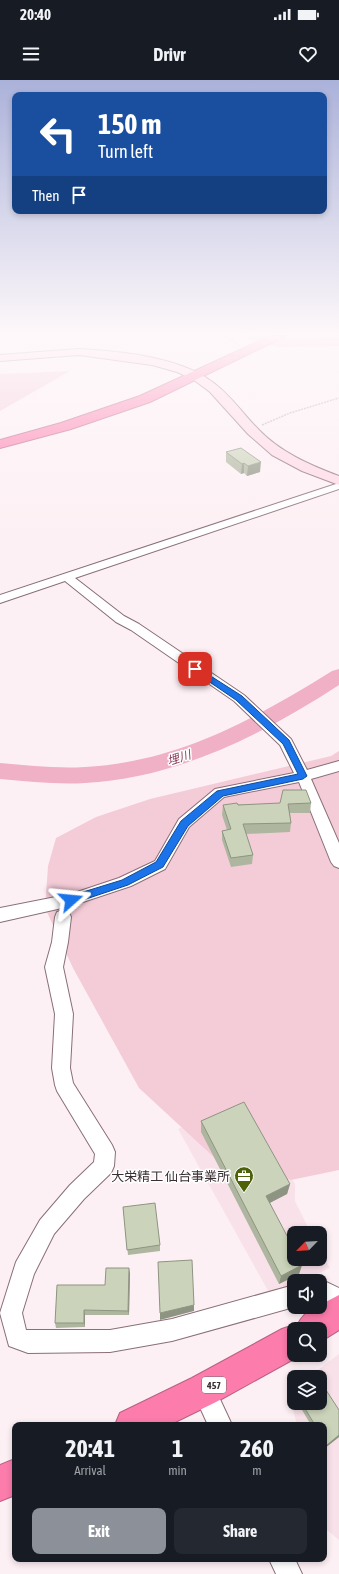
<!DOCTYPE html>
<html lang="en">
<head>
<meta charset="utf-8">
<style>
	body { margin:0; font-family:"Asap Condensed","Noto Sans JP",sans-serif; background:#242831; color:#f1f3f6; height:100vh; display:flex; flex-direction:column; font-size:15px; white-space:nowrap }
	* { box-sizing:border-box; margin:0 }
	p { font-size:13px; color:#9ea1a6 }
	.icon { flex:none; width:22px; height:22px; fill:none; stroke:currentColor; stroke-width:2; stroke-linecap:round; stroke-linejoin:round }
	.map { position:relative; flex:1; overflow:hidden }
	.details { position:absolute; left:12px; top:1342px; width:315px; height:140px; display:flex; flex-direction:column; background:#171b24; border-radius:8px; box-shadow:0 2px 6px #0003 }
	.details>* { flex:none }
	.banner { position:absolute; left:12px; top:12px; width:315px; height:122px; border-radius:8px; box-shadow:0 2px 6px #0003; background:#1a4fa0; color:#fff; overflow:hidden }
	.needle { width:26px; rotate:245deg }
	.tools { position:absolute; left:287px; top:1146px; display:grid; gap:8px }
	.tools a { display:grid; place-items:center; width:40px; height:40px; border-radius:8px; background:#171b24; box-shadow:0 2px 6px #0003; font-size:20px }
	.pin { position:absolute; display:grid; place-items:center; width:34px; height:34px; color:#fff; margin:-17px; border-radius:8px; box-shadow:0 2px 6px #0006 }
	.me { position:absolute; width:44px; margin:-22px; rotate:72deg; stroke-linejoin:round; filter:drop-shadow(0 0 3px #0008) }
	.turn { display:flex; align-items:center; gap:14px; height:84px; padding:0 20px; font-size:18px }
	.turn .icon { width:52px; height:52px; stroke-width:2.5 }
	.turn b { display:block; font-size:28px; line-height:34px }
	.then { display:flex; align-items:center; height:38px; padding:0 20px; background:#0003; gap:8px; font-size:15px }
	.eta { display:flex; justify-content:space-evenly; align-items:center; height:68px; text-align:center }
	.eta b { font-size:24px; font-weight:700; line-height:28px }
	.cta { display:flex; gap:8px; margin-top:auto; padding:8px 20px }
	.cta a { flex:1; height:46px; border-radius:8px; background:#8c9099; color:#fff; font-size:16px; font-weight:700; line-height:46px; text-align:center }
	.cta a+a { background:#242831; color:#f1f3f6 }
	.status { display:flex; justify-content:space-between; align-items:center; height:28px; padding:0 20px; background:#171b24; direction:ltr }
	.status svg { height:11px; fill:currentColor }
	header { display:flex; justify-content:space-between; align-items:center; height:52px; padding:0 20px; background:#171b24; font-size:18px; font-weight:700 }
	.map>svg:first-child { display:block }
</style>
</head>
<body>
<div class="status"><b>20:40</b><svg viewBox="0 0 49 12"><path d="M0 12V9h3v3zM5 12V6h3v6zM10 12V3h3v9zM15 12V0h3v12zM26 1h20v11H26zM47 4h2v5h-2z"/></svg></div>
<header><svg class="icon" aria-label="menu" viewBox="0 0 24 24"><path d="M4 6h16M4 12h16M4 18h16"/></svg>Drivr<svg class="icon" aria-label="heart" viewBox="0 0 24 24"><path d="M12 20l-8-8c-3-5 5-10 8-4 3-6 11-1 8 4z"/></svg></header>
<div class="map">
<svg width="339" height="1494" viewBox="0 0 339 1494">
	<rect width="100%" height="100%" fill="#fdf0f4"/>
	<g fill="#f8e1e8">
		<path d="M244,1020l51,84v17l16,32h-17v26h26v-9l10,18 -28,13h-8v4l-23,11 -93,-167z"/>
		<path d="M339,1274v186l-13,-11 -2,-5v-99h-27l-8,-32 5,-5v15h26v-26h-11z"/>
	</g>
	<g fill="#f4ccd8">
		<path d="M70,291l-70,40v-37z"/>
		<path d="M339,671v419l-48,10 -73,-19 -79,-73 -66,-120 -28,-60 3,-42 8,-28 40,-21 54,-18 181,-43z"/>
	</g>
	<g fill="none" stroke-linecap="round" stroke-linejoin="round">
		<g fill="#f0b0c5" fill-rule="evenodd">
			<path d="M238,252h18l10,5 14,2 59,-1v8l-59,1 -22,-4 -18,-8z"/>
			<path d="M339,589v16c-77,50 -161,93 -254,98 -28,2 -57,-2 -85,-4v-16c28,2 57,6 85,4 92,-5 170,-48 247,-96z"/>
		</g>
		<g stroke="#896f77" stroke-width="2">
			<g id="street">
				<path d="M339,403v6l-264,89 49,38 15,8 105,71 47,44 16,31 32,-9v10l-28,8 28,64v25l-5,-2 -3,-4 -32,-80 -75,15 -35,30 -24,42 -34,17 -60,20 -71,16v-14l71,-14 48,-16 36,-17 24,-42 36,-30 79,-16 -14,-28 -46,-44 -103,-71 -15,-8 -51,-41 -65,22v-8z"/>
				<path d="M63,830l6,2 2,5 -3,25 -5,25 10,47 -3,54 3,15 39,62 3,7 -1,14 -3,7 -27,26 -30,35 -20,40 -12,39 4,17h84l62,-11 122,-34v22l-122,34 -62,11 -82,1 -19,-7 -9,-33 16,-51 24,-42 30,-35 24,-23 1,-8 -38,-63 -2,-6 -3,-17 3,-54 -10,-47 7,-25 3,-25 2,-5z"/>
				<path d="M320,1199l19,9v23l-19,-9v-21h-4z"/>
				<path d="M204,1298l8,4 20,43h-24l-16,-35 4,-8z"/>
				<path d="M269,1479h26l7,15h-26z"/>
			</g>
		</g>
		<g stroke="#896f77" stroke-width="2">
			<path id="secondary" d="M79,269c39,2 100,8 132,32 19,13 31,32 47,48 22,23 51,36 81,47v9l-37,-14 -30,-16 -24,-21 -38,-42 -16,-12 -17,-8 -25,-7 -73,-10 -79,6v-6z"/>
		</g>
		<g stroke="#b86181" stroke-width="2">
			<g id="highway">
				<path d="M279,252h15l-144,70 -79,27 -71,19v-8l61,-17 79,-27z"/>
				<path d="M339,1215v35l-19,12v-13h-26v26h7l-85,47 -47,23h-54l5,-12 72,-35 90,-49 12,-4 3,1c4,-9 13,-19 23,-19v-2z"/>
				<path d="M15,1379v36l-15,6v-36z"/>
			</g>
		</g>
		<g stroke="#bfb3b7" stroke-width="1.5" stroke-dasharray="2 1" stroke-linecap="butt">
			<path d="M221,252l17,13"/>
			<path d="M262,345l28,-12 49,-15"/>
		</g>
		<use href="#street" fill="#fff" fill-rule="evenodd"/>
		<use href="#secondary" fill="#fed8e6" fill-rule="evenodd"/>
		<use href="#highway" fill="#fc7cac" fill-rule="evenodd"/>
	</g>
	<g fill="#afb6a0">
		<path d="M226,372l34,20 -13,4 -3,-3 -3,1 -15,-12z"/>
		<path d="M311,723l-1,10h-20l1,10 -1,9 -44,2 7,21 -1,9 -21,3 -9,-27v-9l5,-1 -5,-15 1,-10z"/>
		<path d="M201,1041l89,63 -3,10 -18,9 33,62 -3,9 -20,10 -78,-152z"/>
		<path d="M123,1127l37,38v6l-32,4z"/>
		<path d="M130,1193l-1,42h-44v12l-29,1 -1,-5 50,-38z"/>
		<path d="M304,1327l35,3v27l-14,11 -1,-2v-21h-13l-9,-15z"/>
	</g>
	<g fill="#8e9482">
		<path d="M261,382l-1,10 -13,4 1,-10z"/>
		<path d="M244,383v10l-3,1 1,-10z"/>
		<path d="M290,1104l-3,10 -23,12 2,-10z"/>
		<path d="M302,1185l-3,9 -20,10 2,-8z"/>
		<path d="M129,1188l1,5 -1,42 -1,-4z"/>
		<path d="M194,1225v6l-34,9v-7z"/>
		<path d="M84,1230l1,5v12l-1,-4z"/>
		<path d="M339,1355v2l-14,11 2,-3z"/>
	</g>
	<g fill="#cbd4ba" stroke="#8e9482">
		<path d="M241,368l20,14 -13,4 -4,-3 -2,1 -16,-12z"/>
		<path d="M283,710h23l5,13 -23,1 3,19 -48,1 10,31 -22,3 -9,-27 9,-2 -8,-24 14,-2 1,2 42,-2z"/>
		<path d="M244,1022l46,82 -24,12 28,53v10h5l3,6 -21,11 -80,-155z"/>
		<path d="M155,1123l5,42 -33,5 -4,-43z"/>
		<path d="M192,1180l2,45 -34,8 -2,-51z"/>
		<path d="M106,1188h23l-1,43 -44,-1v13h-29l2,-38h48z"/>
		<path d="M326,1310l13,20v25l-12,10 -3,-5v-15h-9l-11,-18 5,-4h11v-9z"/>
	</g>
	<linearGradient id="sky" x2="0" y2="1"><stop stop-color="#abb2da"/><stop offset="0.55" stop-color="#fef8fa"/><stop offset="1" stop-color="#fef8fa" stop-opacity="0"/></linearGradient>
	<rect width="339" height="462" fill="url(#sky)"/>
	<path fill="#1a73e8" stroke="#114b97" d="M195,586l47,30 47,44 18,36 -4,3 -80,17 -35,30 -25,41 -35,18 -57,19 -4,-1 -1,-3 1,-3 55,-17 34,-18 25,-41 36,-30 81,-17 -15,-30 -47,-44 -44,-30v-3z"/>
	<defs>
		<g id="office-pin" transform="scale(1)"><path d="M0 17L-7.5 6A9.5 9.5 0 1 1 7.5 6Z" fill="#4d6108" stroke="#fff"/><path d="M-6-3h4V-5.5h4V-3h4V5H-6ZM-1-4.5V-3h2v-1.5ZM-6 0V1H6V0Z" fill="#fff"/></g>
	</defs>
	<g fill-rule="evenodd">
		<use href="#office-pin" x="244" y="1096"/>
	</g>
	<g text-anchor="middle" stroke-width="3" stroke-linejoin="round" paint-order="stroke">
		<rect fill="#fff" stroke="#756d70" stroke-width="1" x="202" y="1297" width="24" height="16" rx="3"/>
		<g font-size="10" font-weight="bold" fill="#3a2f32">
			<text x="214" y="1309">457</text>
		</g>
		<g font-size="12" font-style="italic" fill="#863a57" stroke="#fff">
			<text transform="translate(179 678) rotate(-18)" y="4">埋川</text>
		</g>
		<g font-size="13" fill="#3a2f32" stroke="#fff" text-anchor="end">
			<text x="230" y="1101">大栄精工 仙台事業所</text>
		</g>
	</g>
</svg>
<div class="tools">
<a><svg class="needle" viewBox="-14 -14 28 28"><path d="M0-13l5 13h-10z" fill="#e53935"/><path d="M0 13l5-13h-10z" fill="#9ea1a6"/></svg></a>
<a><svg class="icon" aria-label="sound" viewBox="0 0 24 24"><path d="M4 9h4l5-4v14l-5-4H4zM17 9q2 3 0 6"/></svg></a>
<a><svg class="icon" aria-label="search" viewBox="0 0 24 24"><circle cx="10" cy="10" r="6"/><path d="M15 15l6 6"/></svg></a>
<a><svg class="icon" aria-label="layers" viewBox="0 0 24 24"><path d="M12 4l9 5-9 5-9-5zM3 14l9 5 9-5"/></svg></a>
</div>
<div class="pin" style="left:195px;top:589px;background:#d93025"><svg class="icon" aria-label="arrive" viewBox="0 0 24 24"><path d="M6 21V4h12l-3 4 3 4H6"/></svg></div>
<svg class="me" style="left:71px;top:820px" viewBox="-20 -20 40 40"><path d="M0-17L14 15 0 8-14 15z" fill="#1a73e8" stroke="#fff" stroke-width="4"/></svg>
<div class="banner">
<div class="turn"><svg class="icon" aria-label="left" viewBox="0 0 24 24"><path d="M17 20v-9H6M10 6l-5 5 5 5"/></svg><div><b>150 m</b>Turn left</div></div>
<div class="then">Then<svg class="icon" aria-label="arrive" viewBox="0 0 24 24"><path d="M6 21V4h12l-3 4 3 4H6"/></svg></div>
</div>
<section class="details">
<div class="eta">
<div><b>20:41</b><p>Arrival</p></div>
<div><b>1</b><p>min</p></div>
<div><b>260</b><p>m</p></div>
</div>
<div class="cta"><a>Exit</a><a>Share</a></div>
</section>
</div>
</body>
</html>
